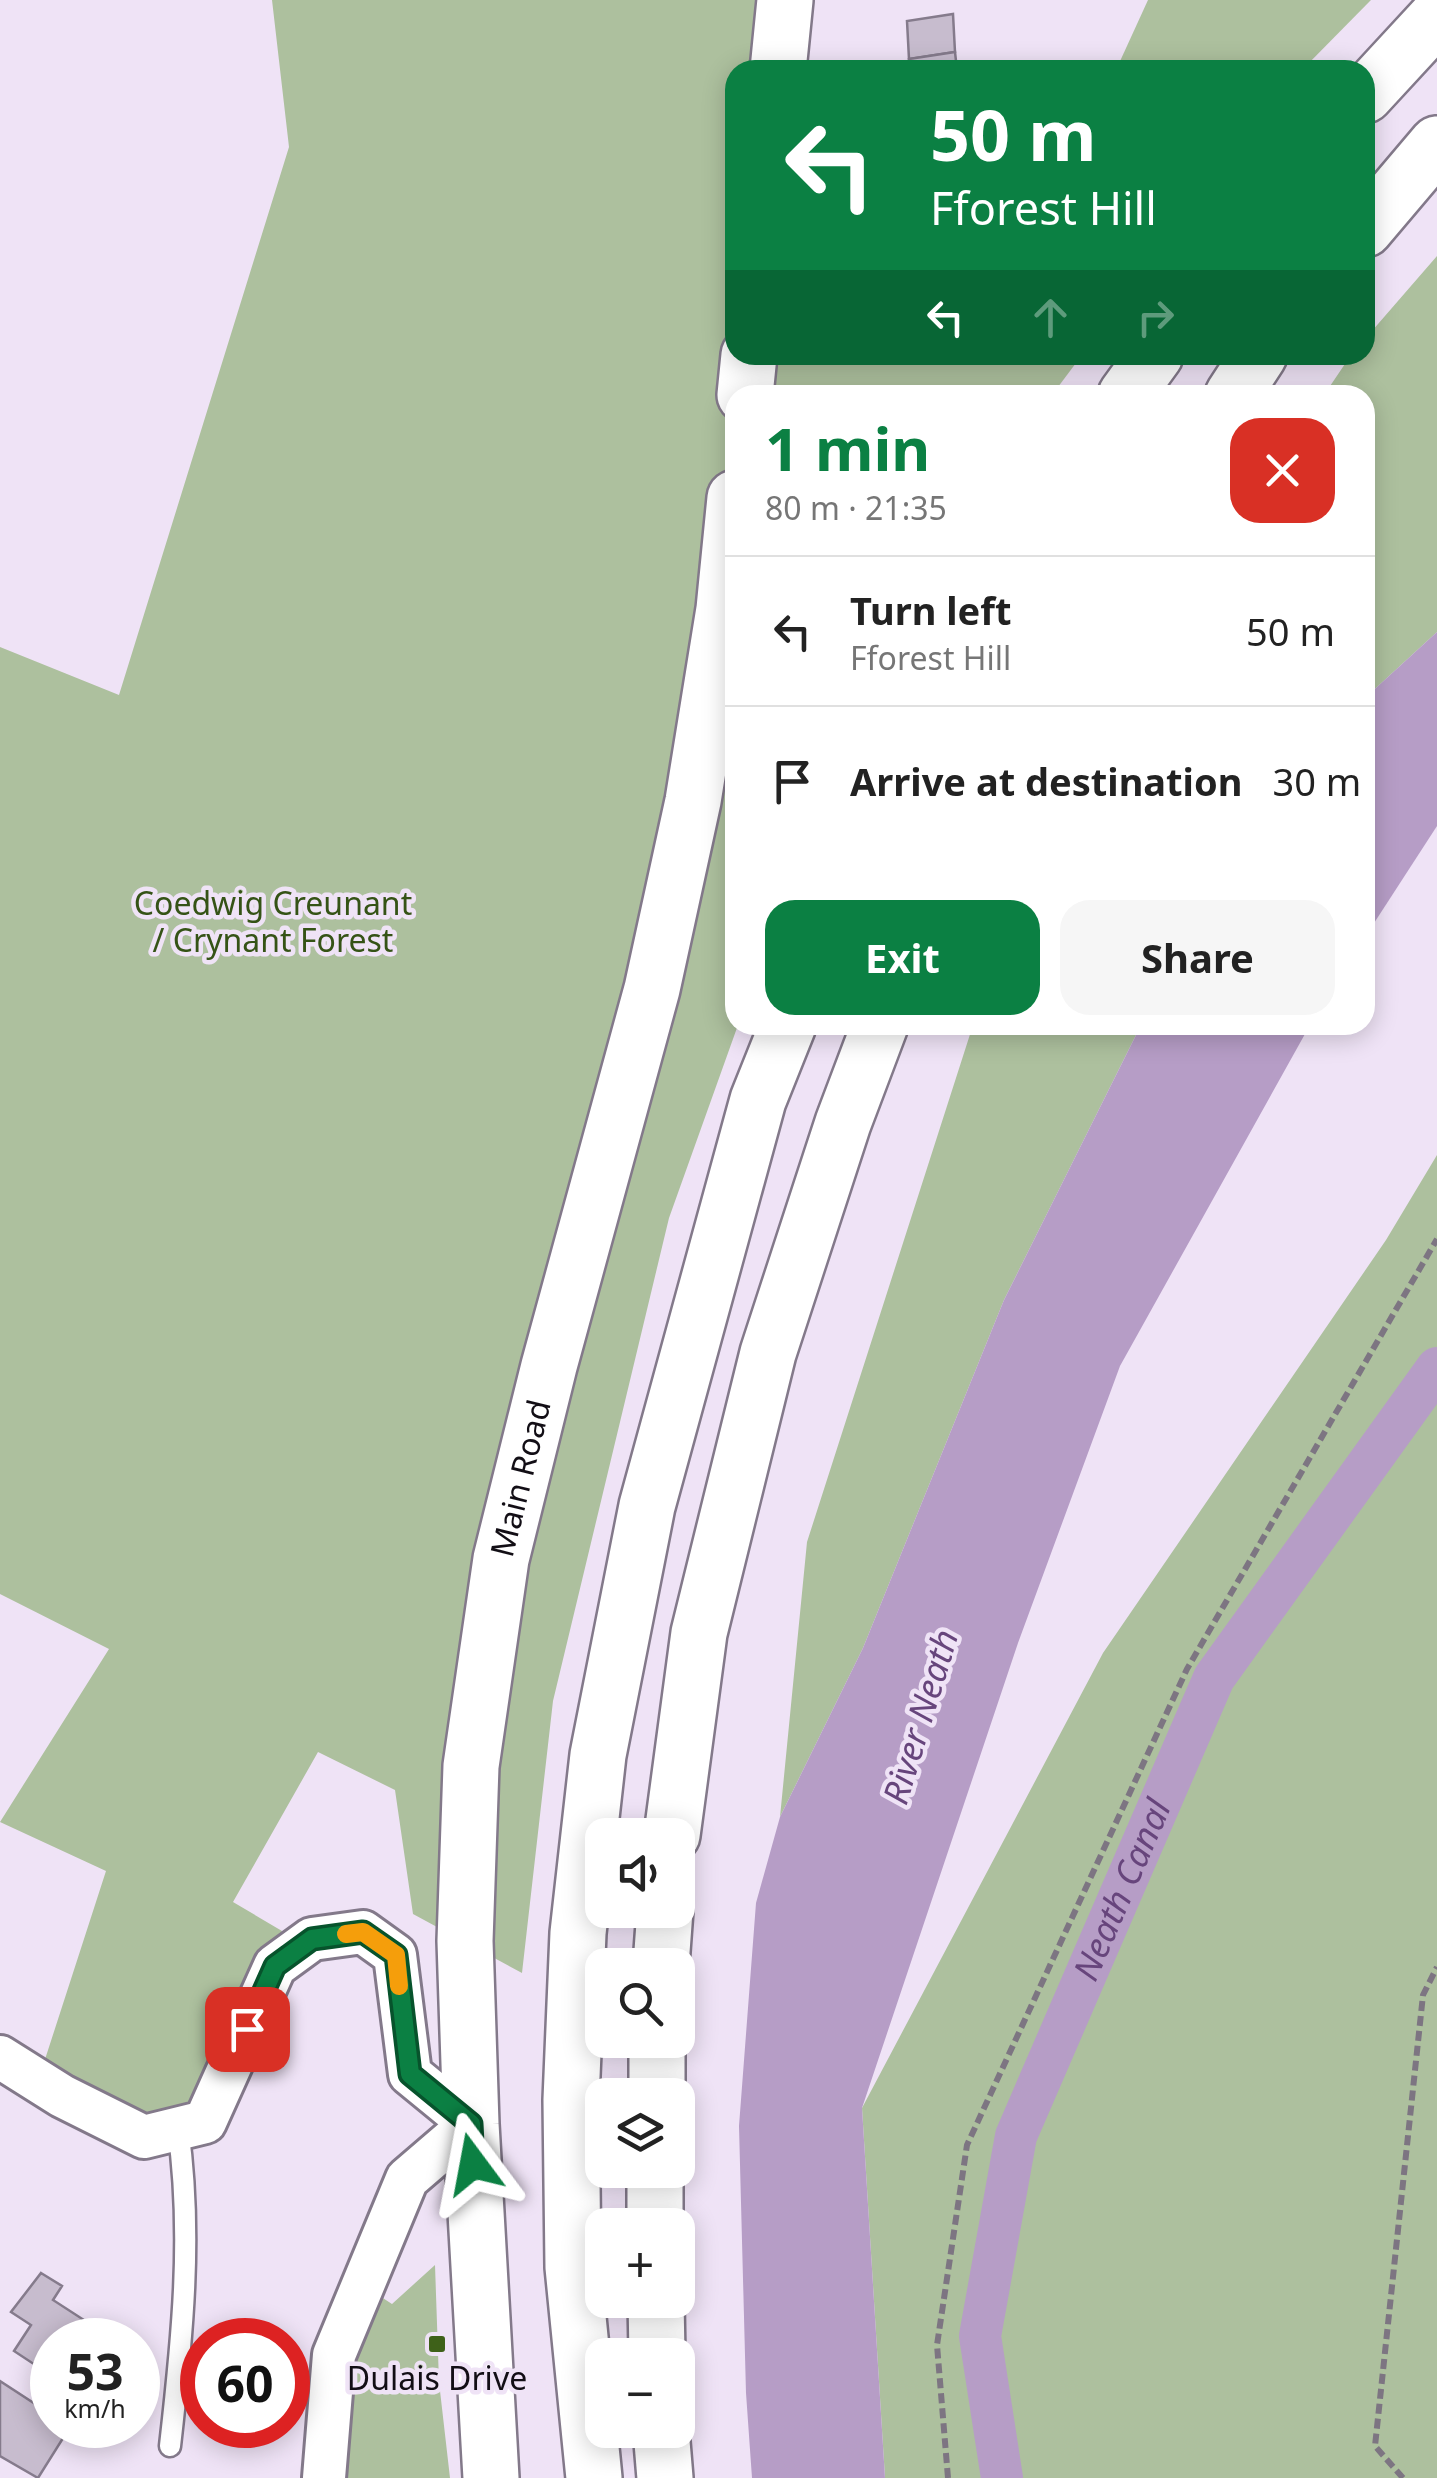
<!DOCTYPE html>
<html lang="en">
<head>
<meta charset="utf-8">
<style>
	body { margin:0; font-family:"Noto Sans",sans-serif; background:#f6f6f6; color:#222; height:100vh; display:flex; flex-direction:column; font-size:38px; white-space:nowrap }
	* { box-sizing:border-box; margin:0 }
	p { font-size:32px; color:#767676 }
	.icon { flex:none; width:55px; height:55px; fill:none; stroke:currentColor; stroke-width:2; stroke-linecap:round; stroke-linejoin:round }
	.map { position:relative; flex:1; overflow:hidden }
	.panel { position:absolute; left:725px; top:385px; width:650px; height:650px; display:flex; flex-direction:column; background:#fff; border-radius:30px; box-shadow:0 5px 25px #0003 }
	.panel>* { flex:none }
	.banner { position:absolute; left:725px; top:60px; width:650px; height:305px; border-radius:30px; box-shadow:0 5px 25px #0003; background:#0b8043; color:#fff; overflow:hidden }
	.controls { position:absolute; left:585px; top:1818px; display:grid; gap:20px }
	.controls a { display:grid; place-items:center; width:110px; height:110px; border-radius:20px; background:#fff; box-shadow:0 5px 25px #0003; font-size:50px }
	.speed { position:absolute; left:30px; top:2318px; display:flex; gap:20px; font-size:50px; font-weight:700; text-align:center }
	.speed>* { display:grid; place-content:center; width:130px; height:130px; border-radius:50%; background:#fff; box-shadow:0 5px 25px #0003; line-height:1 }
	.speed small { font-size:25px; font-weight:400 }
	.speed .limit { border:15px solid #d22; background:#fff; color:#111 }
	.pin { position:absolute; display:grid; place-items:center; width:85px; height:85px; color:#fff; margin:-42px; border-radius:20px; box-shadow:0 5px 15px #0006 }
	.me { position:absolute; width:110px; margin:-55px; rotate:347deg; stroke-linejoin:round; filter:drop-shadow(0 0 8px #0008) }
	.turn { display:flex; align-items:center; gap:35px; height:210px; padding:0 40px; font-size:45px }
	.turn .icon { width:130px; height:130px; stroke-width:2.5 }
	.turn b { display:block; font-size:70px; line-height:85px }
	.lanes { display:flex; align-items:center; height:95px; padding:0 40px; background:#0003; justify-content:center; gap:50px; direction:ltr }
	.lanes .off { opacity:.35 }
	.round { display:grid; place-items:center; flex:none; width:105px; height:105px; border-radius:30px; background:#f6f6f6 }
	.headline { display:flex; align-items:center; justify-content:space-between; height:170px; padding:0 40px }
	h1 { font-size:60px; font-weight:700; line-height:75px; color:#0b8043 }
	.primary-button { display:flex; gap:20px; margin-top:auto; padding:20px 40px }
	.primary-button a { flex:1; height:115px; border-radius:30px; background:#0b8043; color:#fff; font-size:40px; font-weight:700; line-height:115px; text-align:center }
	.primary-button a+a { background:#f6f6f6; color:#222 }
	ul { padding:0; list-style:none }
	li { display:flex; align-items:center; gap:30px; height:150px; padding:0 40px; border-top:2px solid #e0e0e0 }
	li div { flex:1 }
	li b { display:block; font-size:38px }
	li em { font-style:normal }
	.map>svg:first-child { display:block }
</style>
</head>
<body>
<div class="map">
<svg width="1437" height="2478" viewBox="0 0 1437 2478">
	<rect width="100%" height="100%" fill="#efe3f6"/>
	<g fill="#adc09e">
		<path d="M272,0h488l-6,70h-19v285h347l-30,40h-317v630h3l-69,193 -116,483 -31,272 -109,-59 -18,-124 -77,-38 -85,150 49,29 -7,35 -70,156 -61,15 -106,-56 68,-210 -106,-49 109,-173 -109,-55v-947l119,48 170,-548z"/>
		<path d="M1148,0h223l-69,70h-186z"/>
		<path d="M1437,256v376l-72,66v-303h-41l27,-40h14v-16z"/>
		<path d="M973,1025h168l-137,275 -141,348 -83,169 27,-275z"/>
		<path d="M1437,1155v1323h-552l-23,-370 241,-455 283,-413z"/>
		<path d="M435,2265l4,117 11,96h-126l45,-189 23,15z"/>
	</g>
	<g fill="#b69dc6">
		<path d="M1437,632v194l-72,111v-239z"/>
		<path d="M1141,1025h169l-190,341 -102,277 -156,465 23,370h-133l-6,-85 -7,-267 17,-223 24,-86 83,-169 141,-348z"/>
	</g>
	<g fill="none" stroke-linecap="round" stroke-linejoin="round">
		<path stroke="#b69dc6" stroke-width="42" id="s1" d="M1002,2478l-22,-142 36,-200 198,-458 223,-310"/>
	</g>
	<g fill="#c7bcce" stroke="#857b8c" stroke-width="2.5">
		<path d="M953,14l2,38 -46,7 -2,-38z"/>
		<path d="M955,52l2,18h-47l-1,-11z"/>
		<path d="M41,2273l21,13 -9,14 51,33 -5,7h-47v36l-38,-25 17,-26 -20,-13z"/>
		<path d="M0,2381l52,34v10l18,2 -32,51 -38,-22z"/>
	</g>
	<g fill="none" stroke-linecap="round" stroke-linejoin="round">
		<g stroke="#83798a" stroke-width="25">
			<path id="lane" d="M170,2446c12,-105 23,-212 8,-317"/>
		</g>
		<g stroke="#83798a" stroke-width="48">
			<path id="street" d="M0,2057l62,39 82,41 61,-15 70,-156 37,-27 51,-7 32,23 15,119 61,50 -64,55 -73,176 -10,123"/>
		</g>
		<g stroke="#83798a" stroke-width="60">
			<g id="primary">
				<path d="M778,70l7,-70"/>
				<path d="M745,395l4,-40"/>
				<path id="s2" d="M491,2478l-20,-354 -6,-183 6,-175 30,-207 48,-193 103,-377 41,-188 31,-192 11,-111"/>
			</g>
		</g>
		<g stroke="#83798a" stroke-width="60">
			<g id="highway">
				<path d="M1365,95l72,-78"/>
				<path d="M1365,229l72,-85"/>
				<path d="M1126,395l29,-40"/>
				<path d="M1233,395l26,-40"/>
				<path d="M672,1835l27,-202 69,-280 75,-230 37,-98"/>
				<path d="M661,1965l4,-55"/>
				<path d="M657,2095v-55"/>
				<path d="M655,2225v-55"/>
				<path d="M656,2300l1,55"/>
				<path d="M661,2430l4,48"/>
				<path d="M594,2478l-21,-211 -2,-167 7,-167 20,-178 49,-249 111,-406 30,-75"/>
			</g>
		</g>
		<g stroke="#7d7582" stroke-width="6" stroke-dasharray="10 5" stroke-linecap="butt">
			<path d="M948,2478l-11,-133 30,-200 220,-476 250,-430"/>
			<path d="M1403,2478l-28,-32 48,-451 14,-28"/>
		</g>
		<use href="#lane" stroke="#fff" stroke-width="20"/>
		<use href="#street" stroke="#fff" stroke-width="42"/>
		<use href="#primary" stroke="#fff" stroke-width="55"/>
		<use href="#highway" stroke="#fff" stroke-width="55"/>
	</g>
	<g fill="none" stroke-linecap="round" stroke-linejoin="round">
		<g stroke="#07532c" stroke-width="25">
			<path id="route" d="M247,2029l28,-63 37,-27 51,-7 33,23 14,119 61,50 2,40"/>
		</g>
		<use href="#route" stroke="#0b8043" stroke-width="18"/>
		<path stroke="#f59e0b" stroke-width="18" d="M346,1934l17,-2 33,23 3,31"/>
	</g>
	<rect fill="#3e6119" stroke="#efe3f6" stroke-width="4" x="427" y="2334" width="20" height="20" rx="5"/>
	<g text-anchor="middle" stroke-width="9" stroke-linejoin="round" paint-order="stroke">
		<g font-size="32" fill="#355316" stroke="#efe3f6">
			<text x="273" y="915">Coedwig Creunant<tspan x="273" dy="37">/ Crynant Forest</tspan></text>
		</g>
		<g font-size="32" fill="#120e15" stroke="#efe3f6">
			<text dy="11" stroke="none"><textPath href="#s2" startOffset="1005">Main Road</textPath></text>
		</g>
		<g font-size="32" fill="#120e15" stroke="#efe3f6">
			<text x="437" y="2390">Dulais Drive</text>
		</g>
		<g font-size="35" font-style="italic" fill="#67457c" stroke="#efe3f6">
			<text transform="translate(921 1717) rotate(-73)" y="12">River Neath</text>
			<text dy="12" stroke="none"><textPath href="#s1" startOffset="615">Neath Canal</textPath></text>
		</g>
	</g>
</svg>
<div class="controls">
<a><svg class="icon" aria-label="sound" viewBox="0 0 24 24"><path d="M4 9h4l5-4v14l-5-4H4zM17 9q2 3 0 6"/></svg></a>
<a><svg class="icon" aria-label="search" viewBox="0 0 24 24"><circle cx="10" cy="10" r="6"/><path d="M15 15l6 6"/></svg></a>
<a><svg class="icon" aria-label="layers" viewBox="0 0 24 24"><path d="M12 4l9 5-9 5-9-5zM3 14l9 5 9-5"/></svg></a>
<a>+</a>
<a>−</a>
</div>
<div class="speed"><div>53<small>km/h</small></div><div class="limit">60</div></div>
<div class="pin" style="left:247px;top:2029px;background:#d93025"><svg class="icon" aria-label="arrive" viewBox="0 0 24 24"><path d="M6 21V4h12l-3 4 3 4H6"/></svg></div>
<svg class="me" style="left:473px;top:2164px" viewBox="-20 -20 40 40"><path d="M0-17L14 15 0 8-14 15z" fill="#0b8043" stroke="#fff" stroke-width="4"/></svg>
<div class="banner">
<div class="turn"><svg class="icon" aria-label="left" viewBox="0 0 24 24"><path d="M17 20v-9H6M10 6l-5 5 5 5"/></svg><div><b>50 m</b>Fforest Hill</div></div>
<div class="lanes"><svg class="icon" aria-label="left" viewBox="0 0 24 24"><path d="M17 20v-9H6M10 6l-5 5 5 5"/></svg><svg class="icon off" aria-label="ahead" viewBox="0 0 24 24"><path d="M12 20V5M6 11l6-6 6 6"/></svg><svg class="icon off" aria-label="right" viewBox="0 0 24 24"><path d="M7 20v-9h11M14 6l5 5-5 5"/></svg></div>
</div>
<section class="panel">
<div class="headline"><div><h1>1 min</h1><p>80 m · 21:35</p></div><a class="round" style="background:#d93025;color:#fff"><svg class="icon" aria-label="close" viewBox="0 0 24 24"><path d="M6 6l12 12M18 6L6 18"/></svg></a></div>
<ul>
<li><svg class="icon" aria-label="left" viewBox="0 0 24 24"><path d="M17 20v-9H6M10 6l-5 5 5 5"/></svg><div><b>Turn left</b><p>Fforest Hill</p></div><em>50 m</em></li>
<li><svg class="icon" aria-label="arrive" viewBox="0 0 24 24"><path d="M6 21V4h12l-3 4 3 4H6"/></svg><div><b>Arrive at destination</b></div><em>30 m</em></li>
</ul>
<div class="primary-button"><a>Exit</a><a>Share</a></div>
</section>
</div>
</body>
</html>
